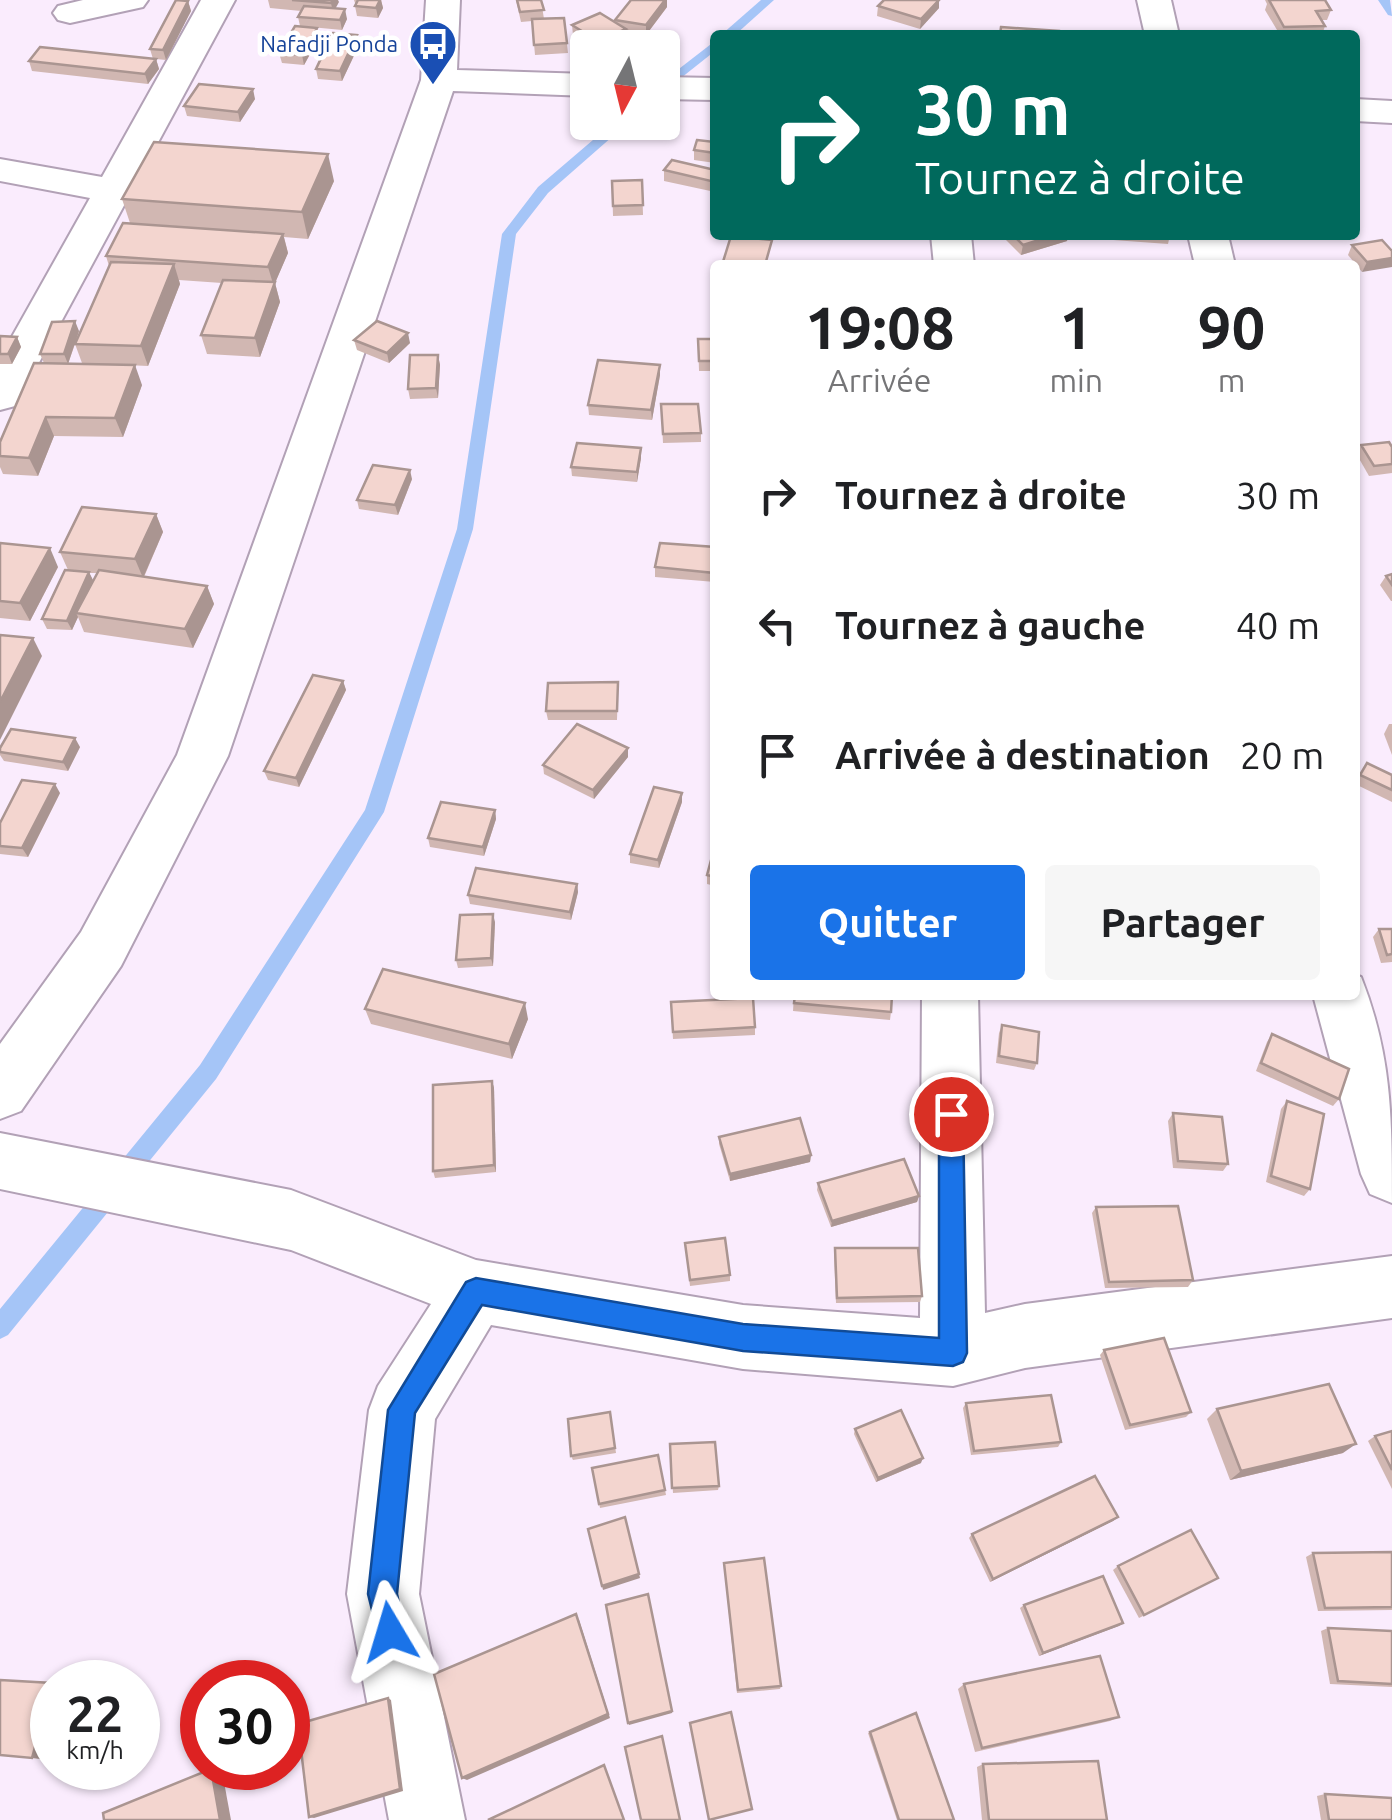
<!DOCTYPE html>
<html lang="fr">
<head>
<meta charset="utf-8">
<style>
	body { margin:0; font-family:Ubuntu,sans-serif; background:#f6f6f6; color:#202124; height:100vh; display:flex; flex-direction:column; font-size:38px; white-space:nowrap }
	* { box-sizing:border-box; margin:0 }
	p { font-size:32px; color:#757577 }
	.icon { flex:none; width:55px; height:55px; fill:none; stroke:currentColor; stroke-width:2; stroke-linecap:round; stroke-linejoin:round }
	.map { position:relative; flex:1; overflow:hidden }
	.side { position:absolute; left:710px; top:260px; width:650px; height:740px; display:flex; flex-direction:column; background:#fff; border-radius:10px; box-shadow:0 2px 8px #0004 }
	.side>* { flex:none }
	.top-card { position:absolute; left:710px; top:30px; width:650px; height:210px; border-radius:10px; box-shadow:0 2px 8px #0004; background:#00695c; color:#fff; overflow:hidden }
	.needle { width:65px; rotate:187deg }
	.fabs { position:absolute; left:570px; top:30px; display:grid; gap:20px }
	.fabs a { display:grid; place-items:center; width:110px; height:110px; border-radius:10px; background:#fff; box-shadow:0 2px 8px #0004; font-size:50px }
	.speed { position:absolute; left:30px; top:1660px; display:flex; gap:20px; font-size:50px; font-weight:700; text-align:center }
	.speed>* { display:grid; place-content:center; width:130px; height:130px; border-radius:50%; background:#fff; box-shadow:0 2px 8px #0004; line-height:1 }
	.speed small { font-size:25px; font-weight:400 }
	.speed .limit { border:15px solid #d22; background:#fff; color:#111 }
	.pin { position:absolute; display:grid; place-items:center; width:85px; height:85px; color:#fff; margin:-42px; border:5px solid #fff; border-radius:50%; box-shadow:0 2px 10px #0007 }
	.me { position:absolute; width:110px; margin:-55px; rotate:353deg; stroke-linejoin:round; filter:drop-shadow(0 0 8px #0008) }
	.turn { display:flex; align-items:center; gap:35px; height:210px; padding:0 40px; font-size:45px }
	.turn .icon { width:130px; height:130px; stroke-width:2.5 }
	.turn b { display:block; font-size:70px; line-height:85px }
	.eta { display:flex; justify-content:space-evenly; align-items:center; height:170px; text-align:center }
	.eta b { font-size:60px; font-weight:700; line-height:70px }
	.action { display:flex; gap:20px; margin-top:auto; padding:20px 40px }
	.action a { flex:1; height:115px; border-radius:10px; background:#1a73e8; color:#fff; font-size:40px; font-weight:700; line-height:115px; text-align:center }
	.action a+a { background:#f6f6f6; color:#202124 }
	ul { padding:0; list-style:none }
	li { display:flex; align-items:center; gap:30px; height:130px; padding:0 40px }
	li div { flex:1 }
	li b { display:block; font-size:38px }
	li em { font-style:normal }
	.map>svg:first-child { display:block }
</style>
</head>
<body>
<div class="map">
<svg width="1392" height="1820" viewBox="0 0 1392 1820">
	<rect width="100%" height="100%" fill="#faecfd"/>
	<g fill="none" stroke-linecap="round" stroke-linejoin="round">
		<g fill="#a5c5f7" fill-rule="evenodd">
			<path d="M761,0h13l-39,35h-14z"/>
			<path d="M1378,0h12l2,16 -4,-1z"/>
			<path d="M715,41v10l-53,42v-11z"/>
			<path d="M614,122h15l-81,71 -32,41 -43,295 -89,283 -168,267 -208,256 -8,4v-30l200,-244 165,-255 92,-281 45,-295 36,-47z"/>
		</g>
		<g stroke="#b2a1b6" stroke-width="4">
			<g id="minor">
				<path d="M83,0h65l-5,7 -73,16 -12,-3 -5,-7 5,-7z"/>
				<path d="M201,0h34l-214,396 -6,10 -15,4v-52l90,-160 -90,-17v-22l102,18z"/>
				<path d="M426,0h34l-3,70 131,4v22l-135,-5 -225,665 -107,210 -100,145 -21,8v-75l81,-112 96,-177 244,-675z"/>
				<path d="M1137,0h34l8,35h-34z"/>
				<path d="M662,77l53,1v22l-53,-1z"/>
				<path d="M1355,99l37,2v22l-37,-2z"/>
				<path d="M931,235h40l3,30h-40z"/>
				<path d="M1188,235h40l7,30h-40z"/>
				<path d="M1355,975l6,2c31,78 31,142 31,226l-22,-9 -9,-20 -48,-179h42z"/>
				<path d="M922,995h56l7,318 40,-9 367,-48v62l-367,50 -72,18 -210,-17 -252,-44 -56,94 -16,175 46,226h-76l-42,-226 22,-184 9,-24 53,-82 -140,-54 -291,-61v-56l291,57 185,70 267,45 177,13z"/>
			</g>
		</g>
		<use href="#minor" fill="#fff" fill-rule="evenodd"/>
	</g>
	<g fill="#d1b7b2" fill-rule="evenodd">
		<path d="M268,0h70l-3,8 12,11 -5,11 -42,-4 -2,-9 3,-6 -31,-3z"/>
		<path d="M354,0h27l2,8 -5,10 -21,-2 -2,-10 2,-3h-2z"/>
		<path d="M516,0h25l3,19 20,-1 4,35 -33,2 -3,-34 -11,1z"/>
		<path d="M631,0h36v7l-21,28 -20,-3v7l-20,9h-14l-19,-13 -1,-10 44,-3 -1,-2z"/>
		<path d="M1265,0h60l6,10 -4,10h-5l3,6 -3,9h-42l-15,-25 2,-6z"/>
		<path d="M188,1l3,10 -25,49 -10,-1 3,10 -11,15 -116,-13 -3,-10 124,-2 -3,-10z"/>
		<path d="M878,6l61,2 -19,21 -43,-13z"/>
		<path d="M317,28l2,10 -15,27 -22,-2 -3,-10z"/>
		<path d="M357,35l2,10 -17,36 -24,-2 -2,-10z"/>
		<path d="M255,99l-15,23 -53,-6 -3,-10z"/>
		<path d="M715,142v21l-21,-3v-10z"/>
		<path d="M664,170h51v22l-51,-11z"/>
		<path d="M642,180l1,35 -30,1 -1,-35z"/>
		<path d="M334,181l-26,58 -24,-2 4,16 -13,30 5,19 -20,55 -53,-3 -6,-19 21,-52 -43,-3 1,4 -32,82 -66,-3 -7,-19 -7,20 74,21 -19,52 -69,-1 -16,40 -35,-2 -3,-7v-25l44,-79 -4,-9 39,-23 -3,11 33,-76 -3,-10 24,-33 -8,-24z"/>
		<path d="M1005,235h63l-1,6 -46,14 -17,-17z"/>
		<path d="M1086,235h84l-2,9 -82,-6z"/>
		<path d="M1382,240l-20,32 -14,-17 4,-10z"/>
		<path d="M0,336l17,1 4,10 -9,17h-12z"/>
		<path d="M698,339h17v32h-16z"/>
		<path d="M354,340l56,3 -21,20 -32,-13z"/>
		<path d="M438,355l2,10 -2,33 -28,1 -2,-10z"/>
		<path d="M660,365v10l-8,45 -63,-5 -1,-10z"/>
		<path d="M661,404l40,29v9l-38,1z"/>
		<path d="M1361,445l31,2v26l-23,3 -12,-21z"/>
		<path d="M641,458l-4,24 -65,-6 -1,-9z"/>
		<path d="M412,479l-14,36 -39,-6 -2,-9z"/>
		<path d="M156,514l7,18 -19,45 63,9 7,18 -21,44 -109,-16 -6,-15 -6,13 -25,-1 -5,-10 26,-49 -8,-18zM89,573h9l-5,8z"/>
		<path d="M0,543l58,24 -28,54 -30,-3z"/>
		<path d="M715,547v35l-60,-5v-10z"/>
		<path d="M1392,574v27h-1l-11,-16 6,-9z"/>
		<path d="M343,681l3,9 -47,97 -31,-7 -4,-9z"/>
		<path d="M618,682l-1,38h-69l-2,-9z"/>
		<path d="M1389,724h3v31l-8,-21z"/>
		<path d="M80,747l-12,24 -64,-10 -4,-6v-7z"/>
		<path d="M628,757l-34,42 -50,-25 -1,-9z"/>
		<path d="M1367,763l25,12v27l-37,-18z"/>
		<path d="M60,793l-32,64 -28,-3v-31z"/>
		<path d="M682,793v9l-23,66 -29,-5v-9z"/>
		<path d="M495,810l1,9 -12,37 -54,-9 -2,-9z"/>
		<path d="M715,849v37l-8,-2v-9z"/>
		<path d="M577,884l1,8 -7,28 -101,-16 -2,-9z"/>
		<path d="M495,922l-2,44 -35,2 -2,-8z"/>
		<path d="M1379,929h13v33l-11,1 -8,-26z"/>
		<path d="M794,995l97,17 -1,8 -97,-9z"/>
		<path d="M671,1002l84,25v8l-82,4z"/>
		<path d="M365,1009l163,10 -16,40 -141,-35z"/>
		<path d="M1002,1025l35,38 -3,7 -38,-7 3,-30z"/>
		<path d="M1272,1034l67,65 -6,7 -77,-35 11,-29z"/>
		<path d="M492,1081l2,7 2,84 -61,6 -2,-7z"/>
		<path d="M1287,1101l23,88 -6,7 -38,-14 15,-73z"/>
		<path d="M1173,1113l55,51 -5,7 -50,-3 -5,-47z"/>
		<path d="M719,1137l92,18 -1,7 -80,19 -11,-37z"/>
		<path d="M818,1183l101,13 -2,6 -86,25 -14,-37z"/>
		<path d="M1096,1207l97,73 -5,7 -83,1 -13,-75z"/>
		<path d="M685,1243l45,32v6l-40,5z"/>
		<path d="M835,1248l87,48 -2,6 -84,1 -2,-48z"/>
		<path d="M1104,1350l87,62 -5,5 -61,13 -25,-75z"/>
		<path d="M966,1403l95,39 -3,5 -87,8 -8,-47z"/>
		<path d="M1217,1409l126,44 -113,27 -23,-61z"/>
		<path d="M610,1412l6,41 -43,7 -2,-4z"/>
		<path d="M855,1429l66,34 -45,19 -22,-48z"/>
		<path d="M1392,1431v58l-24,-48 7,-5z"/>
		<path d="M670,1444l49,42 -1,4 -45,3z"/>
		<path d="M592,1468l73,22 1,5 -66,13z"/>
		<path d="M1118,1517l-5,4 -123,61 -21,-44 3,-4z"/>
		<path d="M1392,1552v58l-74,1 -12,-54 7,-4z"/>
		<path d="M724,1566l57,120 -1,3 -43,4z"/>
		<path d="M1118,1566l100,12 -79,40 -26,-48z"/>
		<path d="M1024,1605l99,18 -84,33 -19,-48z"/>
		<path d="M1328,1628l64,3v56l-62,-3 -9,-53z"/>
		<path d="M964,1684l155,33 -9,4 -135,31 -17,-63z"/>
		<path d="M870,1732l84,88h-57l-29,-87z"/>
		<path d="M983,1764l124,56h-125l-5,-53z"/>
		<path d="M1325,1794l67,26h-71l-4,-24z"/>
	</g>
	<g fill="#aa9591">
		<path d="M333,0h5l1,2 -6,11 -2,-10z"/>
		<path d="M380,0h1l2,8 -5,10 -2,-10z"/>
		<path d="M665,0h2v7l-21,28v-10z"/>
		<path d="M939,0v8l-19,21 1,-10z"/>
		<path d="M188,1l3,10 -25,49 -3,-10z"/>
		<path d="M345,9l2,10 -5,11 -2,-10z"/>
		<path d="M317,28l2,10 -15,27 -2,-10z"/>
		<path d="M626,29v10l-20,9h-8v-7z"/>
		<path d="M357,35l2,10 -17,36 -2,-10z"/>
		<path d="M156,59l3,10 -11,15 -3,-10z"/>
		<path d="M253,89l2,10 -15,23 -2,-10z"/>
		<path d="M328,154l6,27 -26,58 -6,-27z"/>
		<path d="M283,234l5,19 -13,30 5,19 -20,55 -5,-19 19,-51 -6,-20z"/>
		<path d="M1055,235h13l-1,6 -46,14 2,-10z"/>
		<path d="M1392,258v9l-30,5 5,-10z"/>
		<path d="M174,264l6,20 -32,82 -7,-20z"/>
		<path d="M75,321l4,10 -11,33 -4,-10z"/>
		<path d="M408,333l2,10 -21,20 -2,-10z"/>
		<path d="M17,337l4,10 -9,17 -4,-10z"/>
		<path d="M438,355l2,10 -2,33 -2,-10z"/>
		<path d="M135,365l7,20 -19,52 -8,-19z"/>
		<path d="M660,365v10l-8,45 -1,-10z"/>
		<path d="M46,417l8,19 -16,40 -9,-18z"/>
		<path d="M641,448v10l-4,24v-10z"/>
		<path d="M410,470l2,9 -14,36 -3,-10z"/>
		<path d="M156,514l7,18 -20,46 -8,-19z"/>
		<path d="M50,548l8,19 -28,54 -10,-18z"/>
		<path d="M89,572l5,10 -18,31 2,4 -6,13 -5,-9z"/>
		<path d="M207,586l7,18 -21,44 -8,-19z"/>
		<path d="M33,638l9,18 -42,84v-38z"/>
		<path d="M343,681l3,9 -47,97 -3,-9z"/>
		<path d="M75,738l5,9 -12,24 -5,-9z"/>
		<path d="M628,748v9l-34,42 -1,-9z"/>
		<path d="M55,784l5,9 -32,64 -6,-9z"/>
		<path d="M682,793v9l-23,66 -1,-8z"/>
		<path d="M495,810l1,9 -12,37 -1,-9z"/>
		<path d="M577,884l1,8 -7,28 -1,-8z"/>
		<path d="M493,914l2,8 -2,44 -2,-8z"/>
		<path d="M525,1003l3,16 -16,40 -3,-15z"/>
		<path d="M492,1081l2,7 2,84 -2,-7z"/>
		<path d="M811,1155l-1,7 -80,19v-7z"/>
		<path d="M919,1196l-2,6 -86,25 1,-6z"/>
		<path d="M1356,1444l-13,9 -113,27 11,-9z"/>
		<path d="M923,1458l-2,5 -45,19 2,-4z"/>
		<path d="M1118,1517l-5,4 -123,61 3,-3z"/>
		<path d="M639,1574l1,4 -37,12 -1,-4z"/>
		<path d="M579,1620l31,98 -143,62 -5,-2z"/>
		<path d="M1123,1623l-4,3 -80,30 4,-3z"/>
		<path d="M52,1685v29l-12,45 -8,-1z"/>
		<path d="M388,1698l3,2 12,91 -89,27 -5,-1z"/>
		<path d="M672,1711v2l-43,12 -1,-2z"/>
		<path d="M211,1769l11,2 9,49h-11z"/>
	</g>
	<g fill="#f3d5cf" stroke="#aa9591" stroke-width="2.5">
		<path d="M176,0l12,1 -25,49 -13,-1z"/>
		<path d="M292,0h41l-2,3z"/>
		<path d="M358,0h22l-4,8 -21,-2z"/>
		<path d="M517,0h24l3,10 -24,2z"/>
		<path d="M631,0h34l-19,25 -31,-5z"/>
		<path d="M884,0h55l-18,19 -43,-13z"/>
		<path d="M1269,0h56l6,10 -15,1 9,15 -41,1z"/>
		<path d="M304,6l41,3 -5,11 -42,-3z"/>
		<path d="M600,13l26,16 -28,12 -26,-16z"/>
		<path d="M564,18l3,25 -33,2 -2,-26z"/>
		<path d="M295,26l22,2 -15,27 -23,-2z"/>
		<path d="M1001,27l58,4v4h-59z"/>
		<path d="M333,33l24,2 -17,36 -24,-2z"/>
		<path d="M40,47l116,12 -11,15 -116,-13z"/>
		<path d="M199,84l54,5 -15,23 -54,-6z"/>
		<path d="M697,140l18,2v11l-21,-3z"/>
		<path d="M154,142l174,12 -26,58 -180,-13z"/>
		<path d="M672,160l43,10v12l-51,-12z"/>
		<path d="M642,180l1,25 -30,1 -1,-25z"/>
		<path d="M123,223l160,11 -15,33 -162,-11z"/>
		<path d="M1013,235h42l-32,10z"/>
		<path d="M731,236l41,4 -7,25h-43z"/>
		<path d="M1382,240l10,11v7l-25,4 -15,-17z"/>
		<path d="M111,262l63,2 -33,82 -66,-2z"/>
		<path d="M223,280l52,2 -20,56 -54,-3z"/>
		<path d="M75,321l-11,33h-24l12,-32z"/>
		<path d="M377,321l31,12 -21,20 -33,-13z"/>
		<path d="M0,336l17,1 -9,17h-8z"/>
		<path d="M698,339h17v22h-16z"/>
		<path d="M410,355h28l-2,33 -28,1z"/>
		<path d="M598,360l62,5 -9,45 -63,-5z"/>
		<path d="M34,363l101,2 -20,53 -69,-1 -17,41 -29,-2v-14z"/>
		<path d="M661,404h37l3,29 -38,1z"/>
		<path d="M1389,442l3,5v17l-18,2 -13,-21z"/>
		<path d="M577,443l64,5 -4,24 -66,-5z"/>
		<path d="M373,465l37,5 -15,35 -38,-5z"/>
		<path d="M82,507l74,7 -21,45 -75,-7z"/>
		<path d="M0,543l50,5 -30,55 -20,-2z"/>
		<path d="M660,543l55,4v26l-60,-6z"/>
		<path d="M65,570l24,2 -22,49 -25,-2z"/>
		<path d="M99,570l108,16 -22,43 -109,-16z"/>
		<path d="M1392,574v11l-6,-9z"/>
		<path d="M0,635l33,3 -33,64z"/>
		<path d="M313,675l30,6 -47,97 -32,-7z"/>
		<path d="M618,682l-1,29h-71l2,-28z"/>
		<path d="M577,724l51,24 -35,42 -50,-25z"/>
		<path d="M11,729l64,9 -12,24 -63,-10v-4z"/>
		<path d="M1367,763l25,12v15l-32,-15z"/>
		<path d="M22,780l33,4 -33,64 -22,-2v-23z"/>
		<path d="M654,787l28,6 -24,67 -28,-6z"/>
		<path d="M441,802l54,8 -12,37 -55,-9z"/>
		<path d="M714,849h1v28l-8,-2z"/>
		<path d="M476,868l101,16 -7,28 -102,-17z"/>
		<path d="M493,914l-2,44 -35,2 4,-45z"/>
		<path d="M1379,929h13v25l-5,1z"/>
		<path d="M383,969l142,34 -16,41 -144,-35z"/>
		<path d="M795,995h97l-1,17 -97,-9z"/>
		<path d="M753,998l2,29 -82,5 -2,-30z"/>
		<path d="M1002,1025l37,7 -2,31 -38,-7z"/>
		<path d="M1272,1034l77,35 -10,30 -78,-36z"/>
		<path d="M492,1081l2,84 -61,6v-86z"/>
		<path d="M1287,1101l37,13 -14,75 -39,-13z"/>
		<path d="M1173,1113l49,4 6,47 -50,-3z"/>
		<path d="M800,1118l11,37 -81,19 -11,-37z"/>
		<path d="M904,1159l15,37 -87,25 -14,-38z"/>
		<path d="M1178,1206l15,74 -84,2 -13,-75z"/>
		<path d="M725,1238l5,37 -40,5 -5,-37z"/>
		<path d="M835,1248h83l4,48 -85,2z"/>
		<path d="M1164,1338l27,74 -61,13 -26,-75z"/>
		<path d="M1329,1384l27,60 -115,27 -24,-62z"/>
		<path d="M1051,1395l10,47 -87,9 -8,-48z"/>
		<path d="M901,1410l22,48 -45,20 -23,-49z"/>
		<path d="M610,1412l5,36 -44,8 -3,-37z"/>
		<path d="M1392,1431v39l-17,-34z"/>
		<path d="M715,1442l4,44 -47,2 -2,-44z"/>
		<path d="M658,1455l7,35 -66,14 -7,-36z"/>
		<path d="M1095,1476l23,41 -125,62 -21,-45z"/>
		<path d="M625,1517l14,57 -37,12 -14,-57z"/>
		<path d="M1191,1530l27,48 -74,37 -26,-49z"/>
		<path d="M1392,1552v55l-67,1 -12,-55z"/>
		<path d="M764,1558l17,128 -43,4 -14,-127z"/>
		<path d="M1103,1576l20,47 -80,30 -19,-48z"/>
		<path d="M648,1594l24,117 -44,12 -22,-118z"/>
		<path d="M576,1614l32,100 -146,64 -28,-104z"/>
		<path d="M1328,1628l64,3v53l-54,-3z"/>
		<path d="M1100,1656l19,61 -137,31 -18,-64z"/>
		<path d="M0,1680l52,3 -20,75 -32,-3z"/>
		<path d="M388,1698l12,91 -91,28 -11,-93z"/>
		<path d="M731,1712l21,97 -43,11 -19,-97z"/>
		<path d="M916,1713l38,107h-55l-29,-88z"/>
		<path d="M662,1736l18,84h-39l-16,-73z"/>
		<path d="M1098,1761l9,59h-118l-6,-56z"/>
		<path d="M604,1765l20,55h-136z"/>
		<path d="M211,1769l9,51h-116l-1,-7z"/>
		<path d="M1325,1794l67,4v22h-63z"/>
	</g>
	<path fill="#1a73e8" stroke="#114b97" stroke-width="2.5" d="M951,1103l9,3 3,8 4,239 -4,9 -10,4 -210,-15 -261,-46 -67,108 -18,181 8,38 -4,10 -11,4 -10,-4 -12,-48 20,-184 78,-128 10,-4 267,46 196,14v-224l3,-8z"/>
	<defs>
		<g id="bus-pin" transform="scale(2.5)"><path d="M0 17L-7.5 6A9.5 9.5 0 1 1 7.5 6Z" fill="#1a4fb4" stroke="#fff"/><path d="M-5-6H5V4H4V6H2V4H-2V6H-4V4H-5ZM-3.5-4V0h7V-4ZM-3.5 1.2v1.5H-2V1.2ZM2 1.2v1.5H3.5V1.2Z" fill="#fff"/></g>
	</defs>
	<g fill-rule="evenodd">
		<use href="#bus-pin" x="433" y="44"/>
	</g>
	<g text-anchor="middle" stroke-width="9" stroke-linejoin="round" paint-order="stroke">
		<g font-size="22" fill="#164399" stroke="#fff" text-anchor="end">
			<text x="398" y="52">Nafadji Ponda</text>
		</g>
	</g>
</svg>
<div class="fabs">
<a><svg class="needle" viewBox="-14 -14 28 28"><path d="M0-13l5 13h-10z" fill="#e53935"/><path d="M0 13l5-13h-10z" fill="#757577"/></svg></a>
</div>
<div class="speed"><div>22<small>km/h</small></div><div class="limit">30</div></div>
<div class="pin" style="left:951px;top:1114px;background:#d93025"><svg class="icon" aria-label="arrive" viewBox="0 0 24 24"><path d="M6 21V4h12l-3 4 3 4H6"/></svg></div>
<svg class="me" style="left:390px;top:1632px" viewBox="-20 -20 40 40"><path d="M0-17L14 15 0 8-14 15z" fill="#1a73e8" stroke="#fff" stroke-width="4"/></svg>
<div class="top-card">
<div class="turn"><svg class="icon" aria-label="right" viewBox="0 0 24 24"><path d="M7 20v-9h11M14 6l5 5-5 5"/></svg><div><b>30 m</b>Tournez à droite</div></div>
</div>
<section class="side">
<div class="eta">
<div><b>19:08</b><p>Arrivée</p></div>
<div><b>1</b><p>min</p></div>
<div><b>90</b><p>m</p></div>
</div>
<ul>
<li><svg class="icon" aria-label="right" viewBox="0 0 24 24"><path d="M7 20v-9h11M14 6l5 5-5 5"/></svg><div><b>Tournez à droite</b></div><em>30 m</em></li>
<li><svg class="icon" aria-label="left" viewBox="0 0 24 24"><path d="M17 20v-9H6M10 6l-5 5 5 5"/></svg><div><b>Tournez à gauche</b></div><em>40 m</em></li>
<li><svg class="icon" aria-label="arrive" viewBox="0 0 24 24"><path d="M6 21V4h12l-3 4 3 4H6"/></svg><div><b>Arrivée à destination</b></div><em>20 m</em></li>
</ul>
<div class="action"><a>Quitter</a><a>Partager</a></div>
</section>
</div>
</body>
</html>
